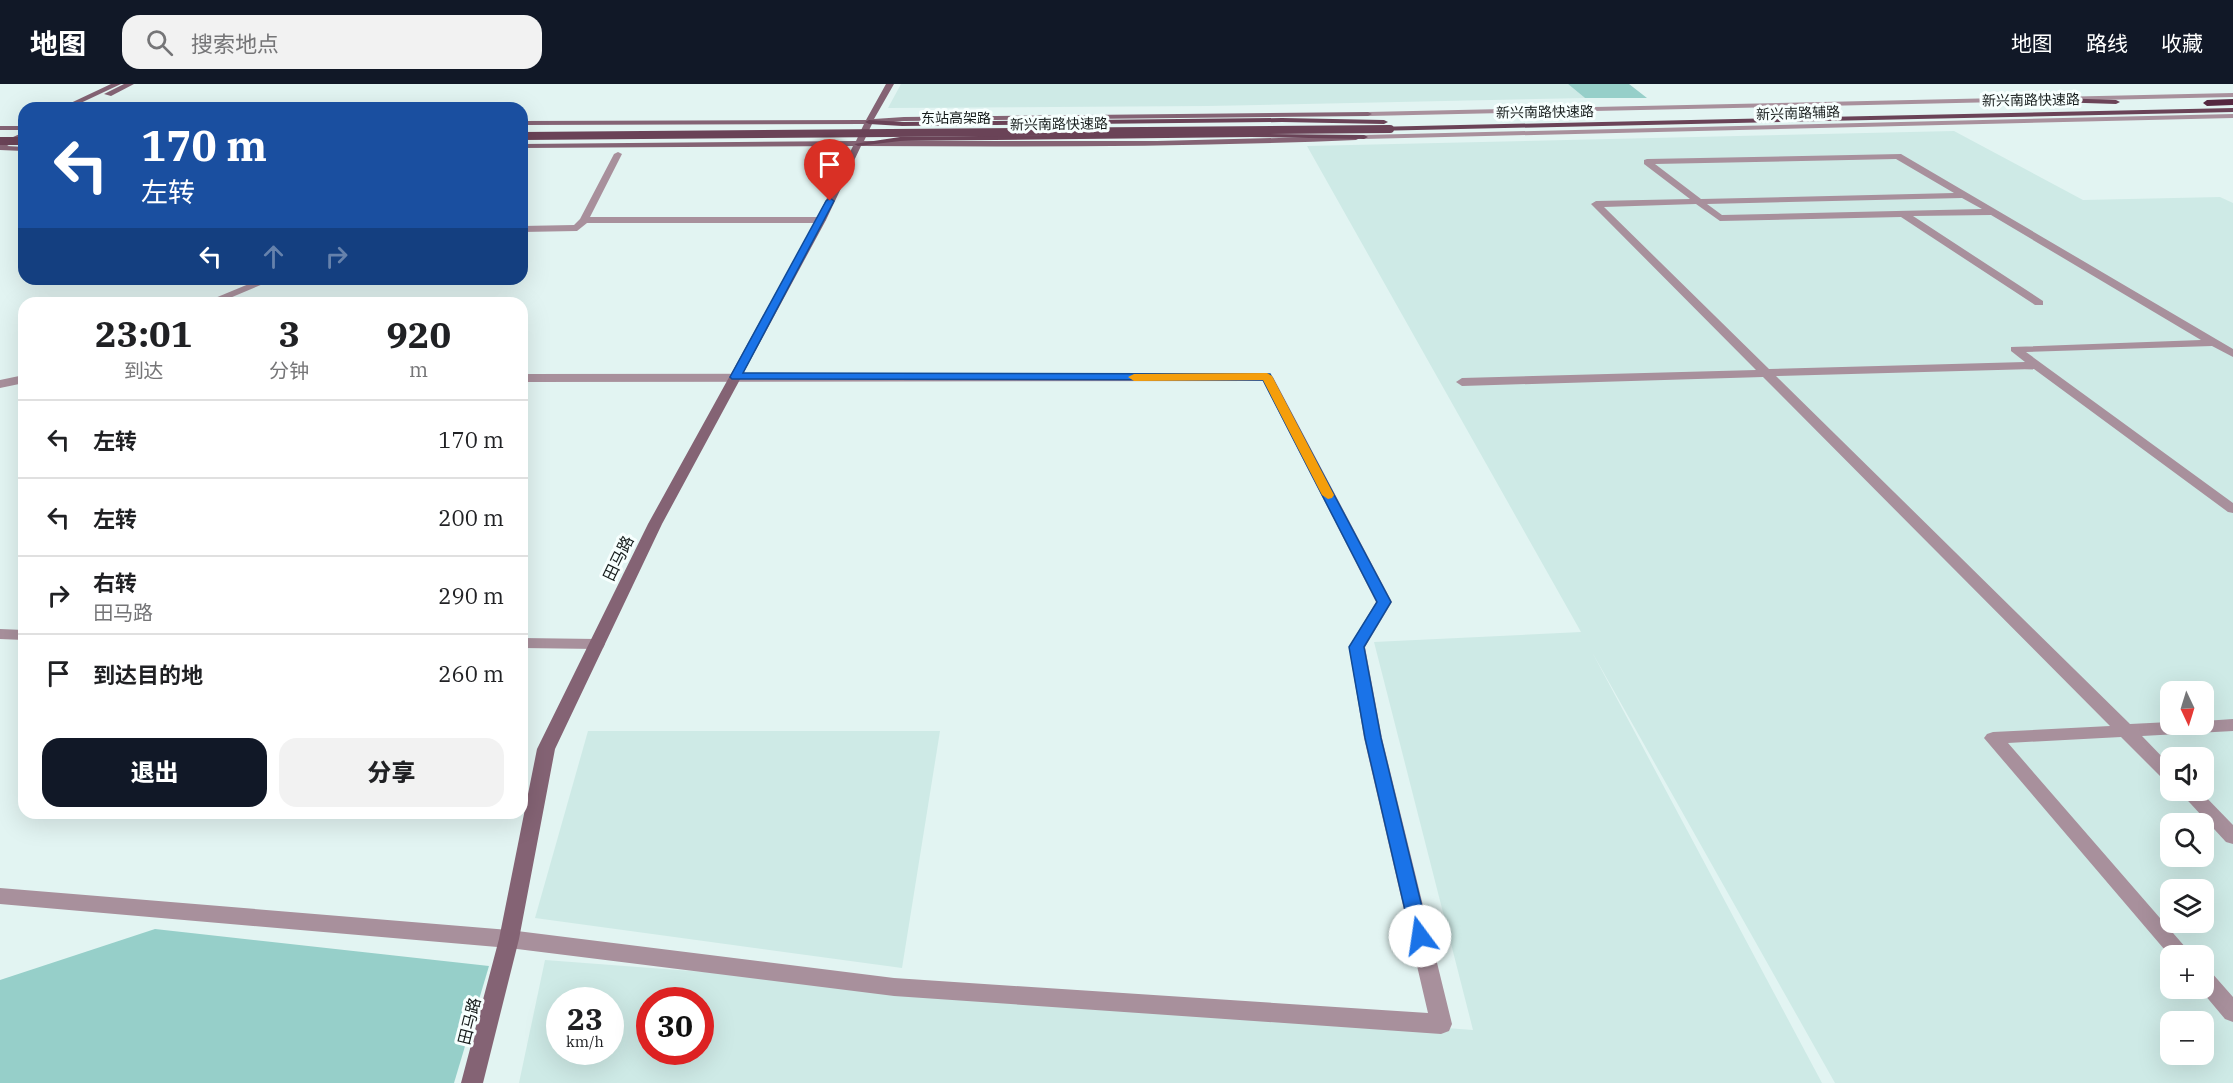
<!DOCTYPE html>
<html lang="zh">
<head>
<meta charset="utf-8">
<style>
	body { margin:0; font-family:"IBM Plex Serif","Noto Sans SC",serif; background:#f2f2f2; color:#202124; height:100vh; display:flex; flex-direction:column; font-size:22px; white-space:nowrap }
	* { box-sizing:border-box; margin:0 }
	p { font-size:20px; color:#757577 }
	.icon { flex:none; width:33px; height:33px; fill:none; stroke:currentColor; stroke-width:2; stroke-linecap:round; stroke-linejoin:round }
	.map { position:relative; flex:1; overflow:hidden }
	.drawer { position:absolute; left:18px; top:213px; width:510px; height:522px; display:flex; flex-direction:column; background:#fff; border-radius:18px; box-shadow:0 6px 24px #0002 }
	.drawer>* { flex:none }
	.banner { position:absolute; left:18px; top:18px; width:510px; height:183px; border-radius:18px; box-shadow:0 6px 24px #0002; background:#1a4fa0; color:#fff; overflow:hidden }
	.needle { width:39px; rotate:176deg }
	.controls { position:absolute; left:2160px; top:597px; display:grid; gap:12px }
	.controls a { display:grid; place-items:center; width:54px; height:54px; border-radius:12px; background:#fff; box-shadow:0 6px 24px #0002; font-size:30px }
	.speed { position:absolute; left:546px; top:903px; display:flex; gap:12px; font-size:30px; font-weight:700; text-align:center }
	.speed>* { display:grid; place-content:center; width:78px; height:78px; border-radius:50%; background:#fff; box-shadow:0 6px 24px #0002; line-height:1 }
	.speed small { font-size:15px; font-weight:400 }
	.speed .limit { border:9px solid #d22; background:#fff; color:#111 }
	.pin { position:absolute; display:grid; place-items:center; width:51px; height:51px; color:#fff; margin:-62px -26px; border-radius:50% 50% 50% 0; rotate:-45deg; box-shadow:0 0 6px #0007 }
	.pin .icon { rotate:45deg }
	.me { position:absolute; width:66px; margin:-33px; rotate:346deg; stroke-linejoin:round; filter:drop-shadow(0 0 4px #0008) }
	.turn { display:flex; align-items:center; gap:21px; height:126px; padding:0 24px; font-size:27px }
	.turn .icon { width:78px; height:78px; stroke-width:2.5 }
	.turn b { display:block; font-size:42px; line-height:51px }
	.lanes { display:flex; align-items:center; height:57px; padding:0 24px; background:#0003; justify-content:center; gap:30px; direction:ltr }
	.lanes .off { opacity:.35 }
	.eta { display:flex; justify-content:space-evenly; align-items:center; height:102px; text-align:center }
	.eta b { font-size:36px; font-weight:800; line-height:42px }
	.cta { display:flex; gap:12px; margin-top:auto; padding:12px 24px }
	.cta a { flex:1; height:69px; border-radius:18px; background:#111827; color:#fff; font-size:24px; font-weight:800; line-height:69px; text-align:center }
	.cta a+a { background:#f2f2f2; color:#202124 }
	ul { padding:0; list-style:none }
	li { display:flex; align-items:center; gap:18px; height:78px; padding:0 24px; border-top:2px solid #e0e0e0 }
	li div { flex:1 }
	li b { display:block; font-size:22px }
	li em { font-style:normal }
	header { display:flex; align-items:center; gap:36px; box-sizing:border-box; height:84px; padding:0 30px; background:#111827; color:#fff }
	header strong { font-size:28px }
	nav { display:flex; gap:33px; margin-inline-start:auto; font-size:21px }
	.search { width:420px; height:54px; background:#f2f2f2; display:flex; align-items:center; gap:15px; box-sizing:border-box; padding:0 21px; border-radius:18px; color:#757577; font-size:22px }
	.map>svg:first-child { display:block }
</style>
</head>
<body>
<header>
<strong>地图</strong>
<div class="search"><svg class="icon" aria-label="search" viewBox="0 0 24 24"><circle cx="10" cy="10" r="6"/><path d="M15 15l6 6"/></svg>搜索地点</div>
<nav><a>地图</a><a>路线</a><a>收藏</a></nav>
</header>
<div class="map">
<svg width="2233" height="999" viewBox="0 0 2233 999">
	<rect width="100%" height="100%" fill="#e2f4f2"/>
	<g fill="#ceeae6" fill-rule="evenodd">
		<path d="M901,0h667l17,14 -377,8 -320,2z"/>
		<path d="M1954,47l129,69 137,-3 13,6v880h-398l-243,-431 230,431h-1303l26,-123 928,70 -99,-388 207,-10 -274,-486zM2170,608h34v32h-34zM2170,674h34v32h-34zM2170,740h34v32h-34zM2170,806h34v32h-34zM2170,872h34v32h-34zM560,916h50v52h-50zM650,916h50v52h-50zM2170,938h34v32h-34z"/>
		<path d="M588,647h352l-38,237 -367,-50z"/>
	</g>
	<g fill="#96cfc9">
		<path d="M1568,0h61l18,14h-62z"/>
		<path d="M155,845l334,37 -35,117h-454v-103z"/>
	</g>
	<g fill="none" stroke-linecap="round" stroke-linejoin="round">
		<g fill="#a8909c" fill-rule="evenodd">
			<path d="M2233,9v4l-865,19 -4,-2 4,-2z"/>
			<path d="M2233,30v4l-869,21 -4,-2 4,-2z"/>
			<path d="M618,68l4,2 -32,63h231l5,3 -5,3h-234l-10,8 -55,1v-6l52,-1 6,-6 34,-65z"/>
			<path d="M1901,70l332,195v8l-21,-11 -186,6 207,151v10l-5,-1 -194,-143 -258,7 354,348 40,-2v2h34v-3l29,-2v12l-91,5 28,29v17l-6,-2 -43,-43 -113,6 185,213h-23l-186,-218 3,-4 6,-2 117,-6 -347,-349 -301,9 -6,-4 6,-4 294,-8 -165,-166 5,-3 94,-2 -46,-35v-4l3,-1zM1896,75l58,34 -253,6 -46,-35zM1962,114l20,11 -260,6 -15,-11zM1696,120l24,17 181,-4 134,88h8v-4l-130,-85 78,-1 210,125 -190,7v4l14,11 -256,7 -165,-162z"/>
			<path d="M261,195h14l-57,24h-15z"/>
			<path d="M1267,289l6,4 119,225 -27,45 17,91 70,286 -3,7 -8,3 -547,-38 -385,-48 -509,-44v-16l509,42 385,48 534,35 -64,-275 -15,-91 27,-45 -113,-221 -741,1v-8z"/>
			<path d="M24,291v8l-24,5v-8z"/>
			<path d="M0,545l24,1v10l-24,-1z"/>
			<path d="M522,554l75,1 6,1 2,4 -2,4 -6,1 -75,-1z"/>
			<path d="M2178,706h21l34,35v19l-7,-2z"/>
			<path d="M2204,886l7,2 22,25v25l-8,-3 -26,-31h5z"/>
		</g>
		<g fill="#846374" fill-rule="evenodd">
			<path d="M111,0h10l-51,24h-10z"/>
			<path d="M124,0h10l-23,12 -7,-2z"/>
			<path d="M886,0h8l-20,35 30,-2 464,-5 4,2 -4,2 -464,5 -32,3 -8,17h293l199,-5 4,2 -4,2c-165,7 -330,7 -495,6l-35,74 -164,304 -107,225 -36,190 -36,144h-22l38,-144 38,-190 111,-225 168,-304 37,-74 -331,2v-4l334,-3 8,-17 -342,1v-4l344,-1z"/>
			<rect x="0" y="42" width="24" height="4"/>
			<path d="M24,48v5l-17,9 17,1v4l-24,-1v-7z"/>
		</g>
		<g fill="#6a4357" fill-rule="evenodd">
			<path d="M2057,14l59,2 4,2 -4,2 -62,-2z"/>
			<path d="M1817,20l4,2 -1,2 -41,5 -4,-2z"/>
			<path d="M2233,24v4l-860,19 -4,-2 4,-2z"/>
			<path d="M1282,34l102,2 4,2 -4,2 -102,-2 -380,4 -33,-2 -4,-2 4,-2 33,2z"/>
			<path d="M1265,48l4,2 95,1 4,2 -4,2 -113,-2 -351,4 -42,5 -4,-2 46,-7z"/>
		</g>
		<path fill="#542840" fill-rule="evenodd" d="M2233,15v6l-26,1 -4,-3 4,-3z"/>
		<g stroke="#6a4357" stroke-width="8">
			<path d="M522,52l868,-7"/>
			<path d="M0,57h24"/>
		</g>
	</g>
	<path fill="#1a73e8" stroke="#114b97" stroke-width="1.5" d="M830,114l4,3 -91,172 527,1 121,228 -27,45 17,91 48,198 -2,6 -7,2 -7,-2 -2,-6 -46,-198 -16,-91 28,-45 -114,-222 -531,-1 -2,-2 96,-176z"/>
	<path fill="#f59e0b" d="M1267,289l5,3 62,119 -2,3 -4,1 -6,-4 -59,-115 -129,1 -6,-4 6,-3z"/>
	<g text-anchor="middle" stroke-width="6" stroke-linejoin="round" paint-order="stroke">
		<g font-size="14" fill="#161c1b" stroke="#f7fffe">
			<text transform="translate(2031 16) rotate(-1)" y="5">新兴南路快速路</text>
			<text transform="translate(1545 28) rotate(-1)" y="5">新兴南路快速路</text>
			<text transform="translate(1798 29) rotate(-2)" y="5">新兴南路辅路</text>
			<text x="956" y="39">东站高架路</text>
			<text transform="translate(1059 40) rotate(-1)" y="5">新兴南路快速路</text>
		</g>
		<g font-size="16" fill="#161c1b" stroke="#f7fffe">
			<text transform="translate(618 474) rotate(-64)" y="6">田马路</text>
			<text transform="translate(469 937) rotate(-76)" y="6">田马路</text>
		</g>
	</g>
</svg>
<div class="controls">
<a><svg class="needle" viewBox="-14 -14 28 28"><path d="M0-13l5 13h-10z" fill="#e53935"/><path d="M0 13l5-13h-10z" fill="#757577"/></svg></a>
<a><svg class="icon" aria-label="sound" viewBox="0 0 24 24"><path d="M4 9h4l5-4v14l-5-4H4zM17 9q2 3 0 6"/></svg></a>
<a><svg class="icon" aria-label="search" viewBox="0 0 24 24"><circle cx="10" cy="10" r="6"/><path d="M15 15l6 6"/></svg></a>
<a><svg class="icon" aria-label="layers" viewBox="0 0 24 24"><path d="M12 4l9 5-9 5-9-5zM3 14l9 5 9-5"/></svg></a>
<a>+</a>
<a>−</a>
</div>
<div class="speed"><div>23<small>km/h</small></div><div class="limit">30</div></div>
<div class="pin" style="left:830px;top:117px;background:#d93025"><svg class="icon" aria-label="arrive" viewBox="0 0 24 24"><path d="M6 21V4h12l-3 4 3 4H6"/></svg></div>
<svg class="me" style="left:1420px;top:852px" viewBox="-20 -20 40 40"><circle r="19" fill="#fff"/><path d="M0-13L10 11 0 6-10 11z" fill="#1a73e8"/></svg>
<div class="banner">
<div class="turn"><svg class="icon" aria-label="left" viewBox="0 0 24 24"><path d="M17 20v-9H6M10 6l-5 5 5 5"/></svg><div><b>170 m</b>左转</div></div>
<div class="lanes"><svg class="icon" aria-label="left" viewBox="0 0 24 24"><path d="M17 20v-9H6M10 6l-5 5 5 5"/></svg><svg class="icon off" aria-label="ahead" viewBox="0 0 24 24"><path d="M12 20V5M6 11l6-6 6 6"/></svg><svg class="icon off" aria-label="right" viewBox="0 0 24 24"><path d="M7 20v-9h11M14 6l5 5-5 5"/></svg></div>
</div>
<section class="drawer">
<div class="eta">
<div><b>23:01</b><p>到达</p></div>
<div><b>3</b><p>分钟</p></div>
<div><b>920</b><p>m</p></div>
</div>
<ul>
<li><svg class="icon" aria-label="left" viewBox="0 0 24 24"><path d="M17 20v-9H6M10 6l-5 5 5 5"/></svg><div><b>左转</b></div><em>170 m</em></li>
<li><svg class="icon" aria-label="left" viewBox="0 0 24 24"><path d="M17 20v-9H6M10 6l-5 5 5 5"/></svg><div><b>左转</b></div><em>200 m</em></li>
<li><svg class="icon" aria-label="right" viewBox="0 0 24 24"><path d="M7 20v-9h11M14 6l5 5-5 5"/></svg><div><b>右转</b><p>田马路</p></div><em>290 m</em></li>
<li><svg class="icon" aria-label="arrive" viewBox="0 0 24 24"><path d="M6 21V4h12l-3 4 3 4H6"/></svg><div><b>到达目的地</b></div><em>260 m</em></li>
</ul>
<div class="cta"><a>退出</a><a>分享</a></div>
</section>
</div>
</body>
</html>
